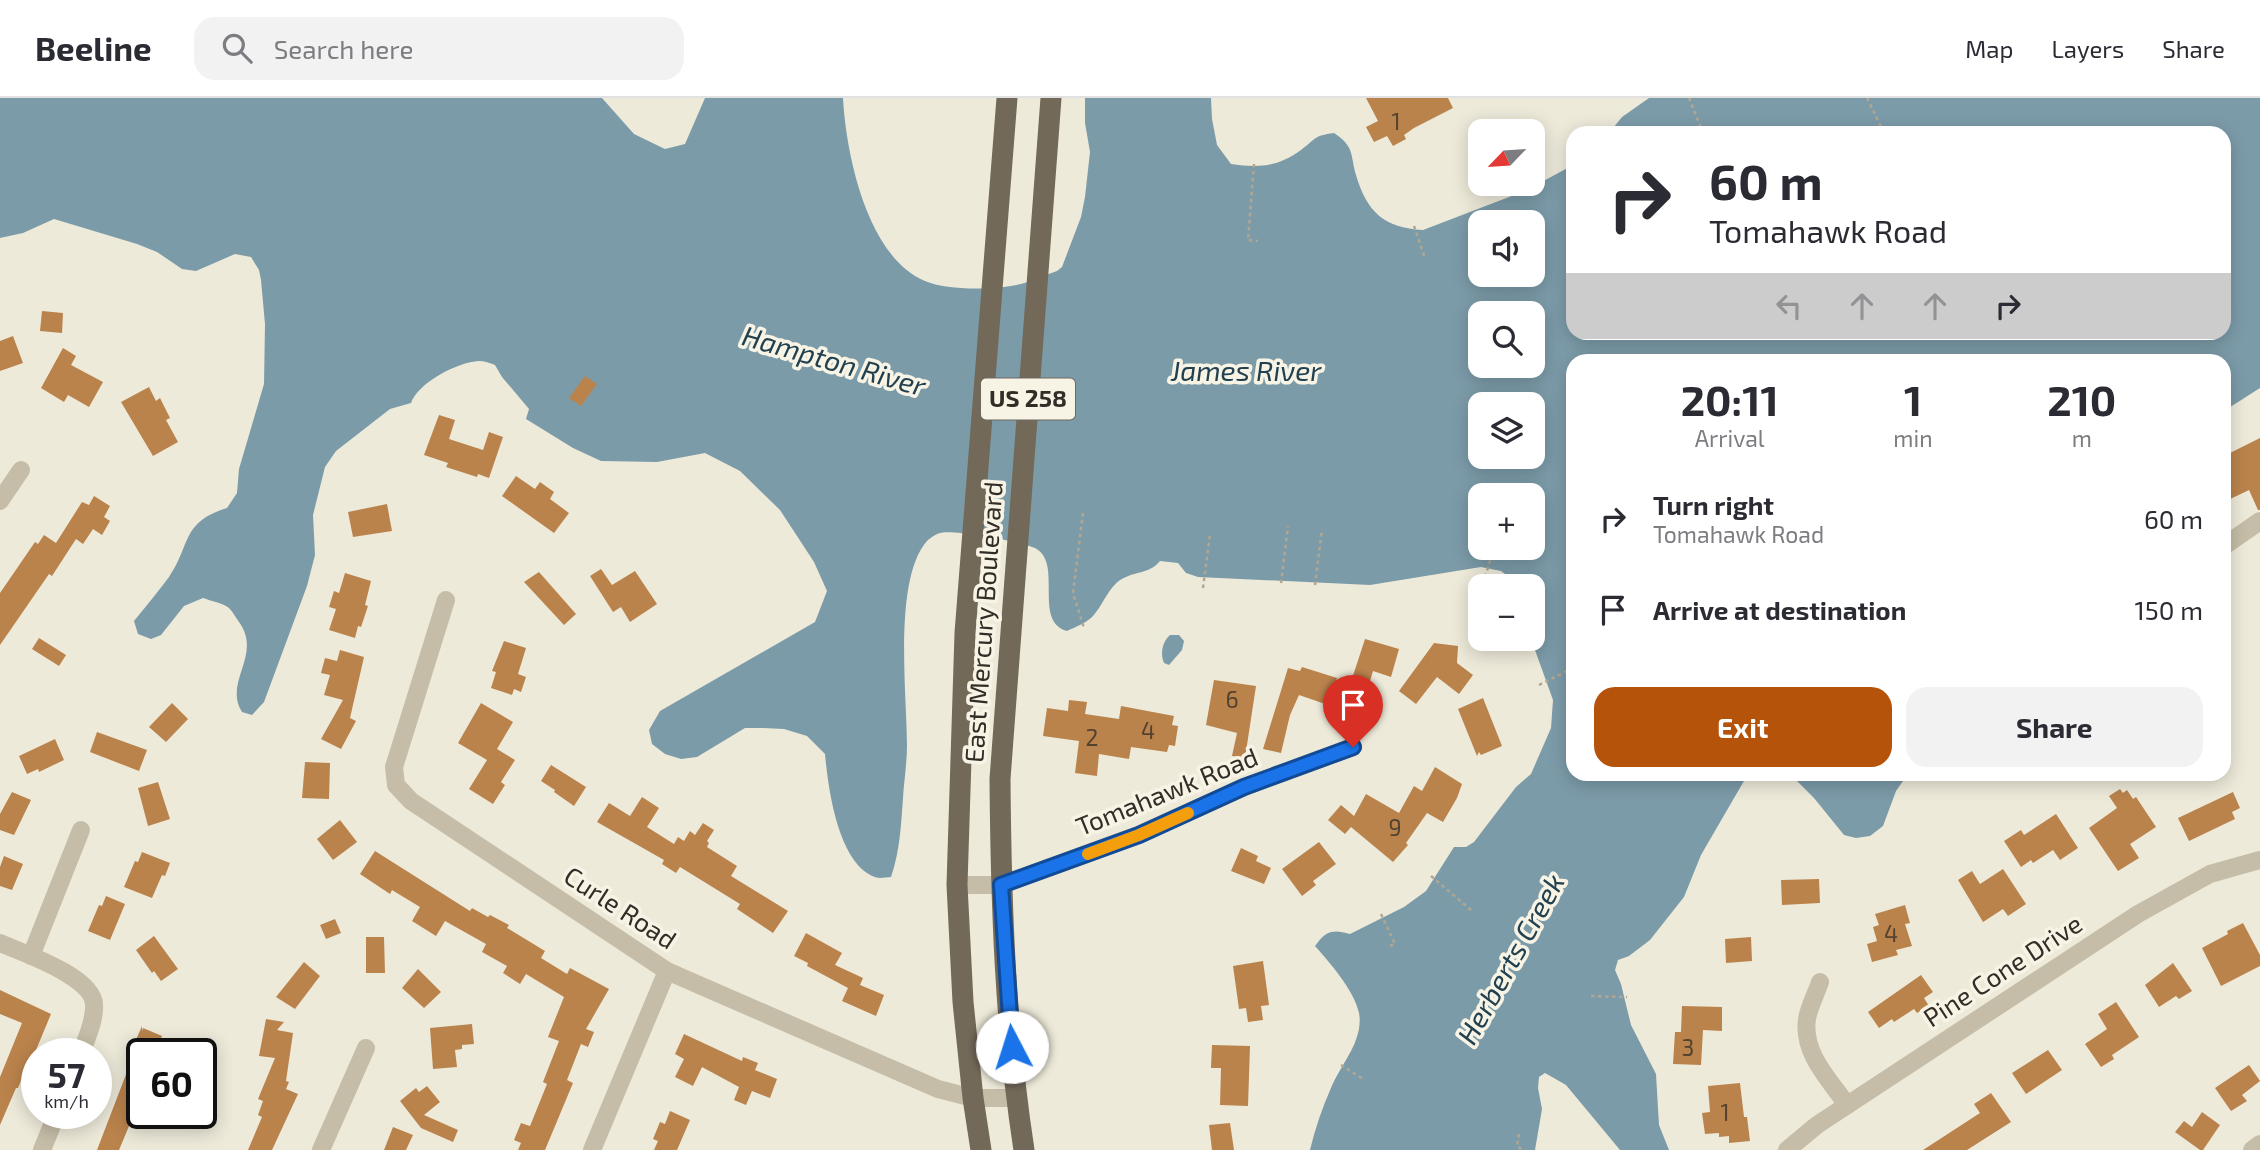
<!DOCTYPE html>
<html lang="en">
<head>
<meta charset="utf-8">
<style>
	body { margin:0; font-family:"Exo 2",sans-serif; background:#f2f2f3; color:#2b2b33; height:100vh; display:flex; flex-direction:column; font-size:26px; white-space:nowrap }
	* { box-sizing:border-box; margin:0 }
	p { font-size:23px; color:#7c7c81 }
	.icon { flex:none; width:38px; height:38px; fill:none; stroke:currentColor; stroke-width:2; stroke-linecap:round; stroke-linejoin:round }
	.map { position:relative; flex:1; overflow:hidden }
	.side { position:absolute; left:1566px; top:256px; width:665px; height:427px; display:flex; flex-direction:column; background:#fff; border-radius:21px; box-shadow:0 4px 18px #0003 }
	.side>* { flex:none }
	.guide { position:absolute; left:1566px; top:28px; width:665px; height:214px; border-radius:21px; box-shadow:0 4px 18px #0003; background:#fff; color:#2b2b33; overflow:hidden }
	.needle { width:46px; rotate:245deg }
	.buttons { position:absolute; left:1468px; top:21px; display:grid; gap:14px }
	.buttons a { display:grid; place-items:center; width:77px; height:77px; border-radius:14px; background:#fff; box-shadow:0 4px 18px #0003; font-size:35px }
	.speed { position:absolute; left:21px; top:940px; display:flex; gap:14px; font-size:35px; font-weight:700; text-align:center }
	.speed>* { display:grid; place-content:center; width:91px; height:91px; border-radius:50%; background:#fff; box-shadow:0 4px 18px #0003; line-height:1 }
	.speed small { font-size:18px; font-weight:400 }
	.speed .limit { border:4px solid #111; border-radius:10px; background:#fff; color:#111 }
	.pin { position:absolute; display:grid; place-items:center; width:60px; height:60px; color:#fff; margin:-72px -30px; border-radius:50% 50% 50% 0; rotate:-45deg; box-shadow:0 0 7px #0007 }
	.pin .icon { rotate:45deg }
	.me { position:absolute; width:77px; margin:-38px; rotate:355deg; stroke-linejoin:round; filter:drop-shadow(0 0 5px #0008) }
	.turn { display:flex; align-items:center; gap:24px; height:147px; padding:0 28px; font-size:32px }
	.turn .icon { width:91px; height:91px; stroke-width:2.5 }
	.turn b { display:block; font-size:49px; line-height:60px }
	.lanes { display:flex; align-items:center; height:66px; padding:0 28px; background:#0003; justify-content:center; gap:35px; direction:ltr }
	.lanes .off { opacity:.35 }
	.eta { display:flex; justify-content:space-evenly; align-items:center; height:119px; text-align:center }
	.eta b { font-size:42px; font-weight:700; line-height:49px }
	.cta { display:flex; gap:14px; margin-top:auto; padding:14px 28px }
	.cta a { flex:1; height:80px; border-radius:21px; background:#b45309; color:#fff; font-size:28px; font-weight:700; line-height:80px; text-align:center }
	.cta a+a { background:#f2f2f3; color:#2b2b33 }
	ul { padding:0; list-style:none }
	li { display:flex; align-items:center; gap:21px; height:91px; padding:0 28px }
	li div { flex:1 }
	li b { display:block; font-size:26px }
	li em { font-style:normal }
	header { display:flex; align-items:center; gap:42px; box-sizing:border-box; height:98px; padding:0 35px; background:#fff; border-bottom:2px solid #e1e1e2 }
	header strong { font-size:33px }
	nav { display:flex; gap:38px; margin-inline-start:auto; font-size:24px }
	.search { width:490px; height:63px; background:#f2f2f3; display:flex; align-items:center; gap:18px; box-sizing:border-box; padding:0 24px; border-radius:21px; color:#7c7c81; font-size:26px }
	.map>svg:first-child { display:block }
</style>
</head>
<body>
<header>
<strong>Beeline</strong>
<div class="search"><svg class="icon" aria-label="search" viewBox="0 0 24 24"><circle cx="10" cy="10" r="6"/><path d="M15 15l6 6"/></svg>Search here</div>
<nav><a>Map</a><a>Layers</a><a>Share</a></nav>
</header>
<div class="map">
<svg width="2260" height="1052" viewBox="0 0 2260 1052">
	<rect width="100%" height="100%" fill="#eeeada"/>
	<g fill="#7c9ba9" fill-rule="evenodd">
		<path d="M0,0h602l32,36 31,15 20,-5 20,-46h138c3,56 24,159 82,183 23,10 72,9 96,3 12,-3 24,-9 36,-13l5,-4 19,-50 4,-20 5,-45 -5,-29v-25h126l1,21 5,26 14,19c27,4 47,3 70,-14 16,-12 12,-14 33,-17 21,14 16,21 22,42 11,37 28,53 67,55l104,-40 46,-25v167h651v-199h-615l13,-16 27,-19h611v290l-36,23v-51h-651v414h175l-47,81 -17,42 -34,43 -21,16 -11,4 -3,10 6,14 10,41 25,49 3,51 10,25h-49l-54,-65 -21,-12 -6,4 -1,11 4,21 -7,41h-225c5,-21 12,-42 21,-62 9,-23 33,-47 28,-75 -5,-23 -29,-50 -44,-67 11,-15 17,-17 35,-12l54,-27 22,-16 28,-44h12l8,-5 42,-55 15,-13 20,-46 2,-28 -22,-61 2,-53h-17l-4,-7 -11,-8 -20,-4 -111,18 -172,-8 -12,-4 -8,-10 -18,-2c-10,12 -21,10 -34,16 -18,7 -22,29 -35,41 -7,6 -16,9 -24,13 -35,-10 -3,-68 -32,-83 -12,-6 -83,-19 -95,-15 -4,1 -10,5 -13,8 -34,38 -20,155 -20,204 0,18 -3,36 -4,53 -2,27 -3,53 -12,79 -5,0 -12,2 -16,0 -37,-13 -47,-90 -50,-123l-18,-18 -23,-7 -21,-1h-18l-48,29 -16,2 -16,-5 -13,-10 -3,-14 11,-19 155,-89 12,-31 -13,-29 -34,-52 -40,-39 -35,-18 -48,9 -56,-1 -28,-13 -47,-29 3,-10 -27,-32 -7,-12c-5,-2 -11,-4 -16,-4 -22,1 -61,22 -68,42l-21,6 -54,42 -11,16 -12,48 2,40 -8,31 -43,116 -12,13 -10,-3c-19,-30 21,-57 -3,-90 -3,-4 -6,-10 -10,-14 -6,-5 -18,-7 -26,-10l-19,8 -23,29 -10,4 -13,-5 -4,-13c12,-15 24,-29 35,-44 22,-32 12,-55 58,-69l10,-15 2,-24 25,-85 1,-60 -4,-44 -2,-10 -8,-13 -16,-3 -39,17 -14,-2 -25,-17 -20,-8 -83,-25 -31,14 -23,5zM1480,124h53v53h-53zM1480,215h53v53h-53zM1480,306h53v53h-53zM1480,397h53v53h-53z"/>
		<path d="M1170,537h9l5,6 -2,9 -13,15 -5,-2c-4,-9 -2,-21 6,-28z"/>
		<path d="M1790,676h118l-12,17 -13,35 -13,10 -14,2 -12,-3 -30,-37z"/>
	</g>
	<g fill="#ba834c">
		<path d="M1366,0h82l5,10 -39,20 -10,7 2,4 -13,7 -6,-10 -13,6 -8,-15 12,-6z"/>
		<path d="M42,213l21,2 -1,20 -22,-2z"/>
		<path d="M13,238l10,27 -23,8v-30z"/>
		<path d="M63,250l13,8 -5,9 32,17 -14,25 -21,-12 -4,7 -23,-14z"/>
		<path d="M585,278l12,8 -16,22 -12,-8z"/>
		<path d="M149,289l7,14 4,-3 10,20 -4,2 12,22 -25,14 -32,-54z"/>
		<path d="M439,317l16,5 -6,19 34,11 6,-18 14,5 -14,41 -11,-4 -1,3 -31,-10 2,-4 -24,-8z"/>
		<path d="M2260,340v72h-2l-9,-20 -25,12v-46z"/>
		<path d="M516,378l19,13 5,-7 14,10 -4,7 19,14 -15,20 -52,-37z"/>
		<path d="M94,398l16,10 -6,11 6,4 -8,14 -9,-6 -10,15 -7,-5 -24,37 -3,-2 -49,71v-52l35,-51 3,2 6,-9 12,8 26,-41 7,3z"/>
		<path d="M387,406l5,27 -39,6 -5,-25z"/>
		<path d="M601,471l11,16 23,-14 22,33 -27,18 -9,-15 -8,5 -23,-36z"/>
		<path d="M539,474l37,42 -12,11 -40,-43z"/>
		<path d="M345,475l26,8 -6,24 3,1 -7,21 -3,-1 -3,12 -26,-8 7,-21 -7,-2 5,-16 5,2z"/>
		<path d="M39,540l27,17 -7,11 -27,-17z"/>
		<path d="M1365,541l34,10 -8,28 -18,-6 -8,26 -17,-6z"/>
		<path d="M504,543l22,7 -8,26 8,3 -5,15 -7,-3 -2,6 -21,-7 5,-16 -4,-1z"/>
		<path d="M1434,545l24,3 -1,17 16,12 -14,19 -22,-17 -21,27 -17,-13z"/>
		<path d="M340,552l24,7 -14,61 6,3 -15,28 -20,-10 22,-39 -19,-5 6,-20 -9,-2 4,-15 12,3z"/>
		<path d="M1302,569l35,11 -9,27 -29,-10 -9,20 -9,38 -18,-4 25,-81 12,3z"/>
		<path d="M1214,582l42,6 -11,72 -13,-2 5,-23 -31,-8z"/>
		<path d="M1483,600l19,48 -21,9 -2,-3 -2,4 -19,-47z"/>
		<path d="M1069,602l18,2 -2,12 34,5 2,-13 53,10 -2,9 6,1 -3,20 -6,-1 -2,7 -36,-5 -2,12 -30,-5 -2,22 -22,-3 4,-32 -36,-5 4,-28 21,3z"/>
		<path d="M172,605l16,16 -22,23 -17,-15z"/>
		<path d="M481,605l32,19 -16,27 18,11 -14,22 4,3 -12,19 -24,-15 18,-29 -29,-17z"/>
		<path d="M97,634l50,18 -8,21 -49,-19z"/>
		<path d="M55,641l9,21 -25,12 -1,-3 -11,5 -8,-18z"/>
		<path d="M305,664l25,1 -1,36 -27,-1z"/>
		<path d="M551,667l35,22 -12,19 -20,-14 1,-2 -14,-9z"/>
		<path d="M1435,669l27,17 -5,14 -14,24 -16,-9 -21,30 2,2 -15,17 -42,-35 -6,7 -17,-14 13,-15 13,11 12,-22 33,19 15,-27 8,5z"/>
		<path d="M158,684l12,37 -22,7 -10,-38z"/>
		<path d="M2120,691l3,4 4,-3 6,9 3,-2 20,30 -26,17 9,14 -21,13 -29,-43 28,-20 -8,-12z"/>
		<path d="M12,694l19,8 -17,35 -14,-5v-16z"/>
		<path d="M2233,694l7,16 -8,4 3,7 -46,22 -11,-23z"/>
		<path d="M642,699l17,11 -12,19 27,17 4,-7 6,4 6,-10 5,4 8,-12 11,7 -7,11 2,2 -2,4 30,19 -6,10 57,35 -15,22 -36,-24 3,-5 -60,-37 -4,6 -14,-9 2,-4 -67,-38 12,-19 21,13z"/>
		<path d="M2056,716l22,34 -18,12 -7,-10 -20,13 -2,-3 -10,7 -17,-26 17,-11 3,5z"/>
		<path d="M340,722l17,22 -24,18 -16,-21z"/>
		<path d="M1319,744l17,22 -23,17 3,4 -14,11 -20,-27z"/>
		<path d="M1241,750l17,8 -2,5 15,7 -7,16 -33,-13z"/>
		<path d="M375,753l95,60 2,-3 16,9 2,-2 19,10 -2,3 38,23 -4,7 26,16 3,-6 39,21 -23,40 8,3 -6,15 -7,-3 -14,36 6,3 -28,67h-27l3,-7 -7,-3 7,-17 9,3 17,-42 -4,-2 16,-41 -11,-4 16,-40 -38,-23 -6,10 -17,-11 4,-7 -25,-14 4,-8 -41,-23 -9,15 -24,-15 8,-14 -28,-17 -2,4 -30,-20z"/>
		<path d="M142,754l28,11 -5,13 -3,-1 -10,23 -28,-11 11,-26 3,1z"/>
		<path d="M4,758l19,8 -11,26 -12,-4v-19z"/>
		<path d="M2003,771l23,35 -18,12 -5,-7 -20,13 -25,-42 14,-9 8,13z"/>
		<path d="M1819,781l1,24 -38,2 -1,-25z"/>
		<path d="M106,798l19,8 -15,36 -22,-9 11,-26 3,1z"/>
		<path d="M1905,807l5,18 -5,1 7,22 -16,4 2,5 -26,7 -5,-18 10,-3 -4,-14 6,-2 -4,-11z"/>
		<path d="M335,821l6,14 -15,6 -6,-14z"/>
		<path d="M2243,825l17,32v11l-39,20 -19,-38 26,-14 -1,-3z"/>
		<path d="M806,835l36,20 -7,12 28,13 -3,7 24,10 -8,21 -34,-15 6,-13 -41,-22 1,-3 -14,-7z"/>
		<path d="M154,838l24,33 -17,12 -7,-10 -2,2 -16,-23z"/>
		<path d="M366,839h18l1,36h-19z"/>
		<path d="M1751,839l1,24 -26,2 -1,-24z"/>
		<path d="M1263,863l6,44 -8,1 2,14 -15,2 -2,-14 -7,1 -6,-43z"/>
		<path d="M304,864l16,14 -25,33 -19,-12z"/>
		<path d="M2173,865l19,28 -13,8 -3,-3 -17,11 -14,-22z"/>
		<path d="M418,871l23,23 -17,16 -22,-20z"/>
		<path d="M1921,877l12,17 -9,6 5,8 -12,7 -3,-4 -20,13 -2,-3 -13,9 -11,-16z"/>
		<path d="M0,892l51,24 -27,65 -2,-1 -4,10h-2l-16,37v-48l22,-54 -22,-9z"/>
		<path d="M2116,904l23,35 -27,18 2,4 -13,8 -16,-23 22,-15 -9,-15z"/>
		<path d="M1682,908l40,1v24l-19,-1 -2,35 -28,-1 2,-32h6z"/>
		<path d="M266,921l18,3 -7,8 16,3 -7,48 3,1 -3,7 12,5 -26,56h-24l14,-33 -4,-2 5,-14 -5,-2 17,-41 -16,-2z"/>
		<path d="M472,926l2,20 -12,1v4l-7,1 2,17 -24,2 -3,-41z"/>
		<path d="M142,928v5l1,-3 19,8 -7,18h-13v41l-23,55h-22l33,-86 -4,-1z"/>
		<path d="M684,936l58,27 1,-4 15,6 -3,7 22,9 -7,19 -18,-7 -6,14 -12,-5 5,-13 -37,-20 -9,19 -18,-9 9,-18 -9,-5z"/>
		<path d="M1212,947l38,1 -2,60 -28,-1 1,-37h-10z"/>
		<path d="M2048,952l14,20 -36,24 -14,-21z"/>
		<path d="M2249,967l11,16 -18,14 5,6 -16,10 -16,-23z"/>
		<path d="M1740,985l4,34h3l3,24 -21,2v-7l-10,1v-4l-14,1 -3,-21 8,-1 -2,-26z"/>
		<path d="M427,988l13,16 -16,13 34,15 -5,12 -32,-14 -21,-27 16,-13 3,4z"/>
		<path d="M1991,995l20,29 -44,28h-44l57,-37 -6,-9z"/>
		<path d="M670,1013l20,9 -13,30h-23l4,-9 -5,-2 7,-17 5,2z"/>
		<path d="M2202,1014l18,13 -17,25h-3l-25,-18 9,-11 8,6z"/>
		<path d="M1230,1025l4,27h-22l-3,-25z"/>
		<path d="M393,1029l20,8 -7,15h-22z"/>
	</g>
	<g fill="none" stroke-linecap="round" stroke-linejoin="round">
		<g stroke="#b1a791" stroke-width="2.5" stroke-dasharray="3.5 3.5" stroke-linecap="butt">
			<path d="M1689,0l14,35"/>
			<path d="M1867,0l17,35"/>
			<path d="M1254,66l-6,76 10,1"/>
			<path d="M1414,128l11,32"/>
			<path d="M1083,415l-10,80 11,35"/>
			<path d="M1485,479l9,-29"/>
			<path d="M1281,485l7,-57"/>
			<path d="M1315,487l7,-56"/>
			<path d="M1203,490l7,-54"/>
			<path d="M1539,587l34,-17"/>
			<path d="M1431,778l40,34"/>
			<path d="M1381,816l14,30 -8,3"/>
			<path d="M1591,898l36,1"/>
			<path d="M1341,967l22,14"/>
			<path d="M1519,1036l-2,12 6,4"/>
		</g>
		<g stroke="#c5bda7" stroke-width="18">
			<path d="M0,403l21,-31"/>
			<path d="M2224,448l36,-25"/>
			<path d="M446,502l-52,167 2,18 15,16 256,170 271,118 35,9h43"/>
			<path d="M957,787h44l137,-50 106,-48 109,-40"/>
			<path d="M0,845c23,10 94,34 94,62 1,16 -8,34 -13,49"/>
			<path d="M31,858l50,-126"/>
			<path d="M1820,884c-4,12 -11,25 -13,37 -5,34 22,60 40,86"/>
			<path d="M42,1052l15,-37"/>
			<path d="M321,1052l45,-102"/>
			<path d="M592,1052l75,-179"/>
			<path d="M1787,1052l30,-25 321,-211 72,-40 50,-14"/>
			<path d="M2252,1052l8,-6"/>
		</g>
		<g stroke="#736959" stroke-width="21">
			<path d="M981,1052l-8,-52 -10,-96 -6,-117 8,-252 42,-535"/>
			<path d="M1024,1052c-19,-123 -23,-247 -24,-371l51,-681"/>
		</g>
	</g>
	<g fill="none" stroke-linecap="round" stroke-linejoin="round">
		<g stroke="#114b97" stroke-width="18">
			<path id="route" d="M1012,949l-11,-162 138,-50 105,-48 109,-40"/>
		</g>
		<use href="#route" stroke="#1a73e8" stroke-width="12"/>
		<path stroke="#f59e0b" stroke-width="12" d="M1088,756l51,-19 49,-22"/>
	</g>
	<g text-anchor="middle" stroke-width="7" stroke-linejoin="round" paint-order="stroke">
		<g font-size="23" fill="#544230">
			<text x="1396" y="32">1</text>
			<text x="1232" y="610">6</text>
			<text x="1148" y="641">4</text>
			<text x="1092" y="648">2</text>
			<text x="1395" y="738">9</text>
			<text x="1891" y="844">4</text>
			<text x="1688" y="958">3</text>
			<text x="1725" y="1023">1</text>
		</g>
		<rect fill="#f7f3e5" stroke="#6d6860" stroke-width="2" x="981" y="280.5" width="94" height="41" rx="5"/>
		<g font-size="24" font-weight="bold" fill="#322d27">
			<text x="1028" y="309">US 258</text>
		</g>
		<g font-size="26" fill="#322d27" stroke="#f7f3e5">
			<text transform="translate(984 524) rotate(-86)" y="9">East Mercury Boulevard</text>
			<text transform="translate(1167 694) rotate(-22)" y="9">Tomahawk Road</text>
			<text transform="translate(620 810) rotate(33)" y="9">Curle Road</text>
			<text transform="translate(2003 873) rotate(-33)" y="9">Pine Cone Drive</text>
		</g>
		<g font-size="28" font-style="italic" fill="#214050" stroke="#f7f3e5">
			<text transform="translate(834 263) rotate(16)" y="10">Hampton River</text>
			<text x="1246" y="283">James River</text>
			<text transform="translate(1511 861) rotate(-61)" y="10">Herberts Creek</text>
		</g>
	</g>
</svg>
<div class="buttons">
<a><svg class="needle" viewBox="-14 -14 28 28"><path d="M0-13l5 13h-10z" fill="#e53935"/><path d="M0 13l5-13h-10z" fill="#7c7c81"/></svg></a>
<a><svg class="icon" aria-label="sound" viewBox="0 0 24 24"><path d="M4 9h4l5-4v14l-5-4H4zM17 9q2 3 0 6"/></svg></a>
<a><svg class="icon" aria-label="search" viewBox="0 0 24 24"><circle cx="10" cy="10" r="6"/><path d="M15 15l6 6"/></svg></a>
<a><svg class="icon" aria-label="layers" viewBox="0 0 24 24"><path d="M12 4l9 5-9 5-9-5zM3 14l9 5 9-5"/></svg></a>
<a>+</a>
<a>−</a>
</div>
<div class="speed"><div>57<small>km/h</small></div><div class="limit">60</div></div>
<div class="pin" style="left:1353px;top:649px;background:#d93025"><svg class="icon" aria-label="arrive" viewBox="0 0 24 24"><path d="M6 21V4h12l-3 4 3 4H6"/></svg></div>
<svg class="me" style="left:1012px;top:949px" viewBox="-20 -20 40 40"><circle r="19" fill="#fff"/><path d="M0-13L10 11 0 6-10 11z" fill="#1a73e8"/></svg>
<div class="guide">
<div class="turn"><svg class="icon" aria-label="right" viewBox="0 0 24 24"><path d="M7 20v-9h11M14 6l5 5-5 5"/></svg><div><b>60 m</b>Tomahawk Road</div></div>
<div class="lanes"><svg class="icon off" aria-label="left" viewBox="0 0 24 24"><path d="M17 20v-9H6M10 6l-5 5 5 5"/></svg><svg class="icon off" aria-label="ahead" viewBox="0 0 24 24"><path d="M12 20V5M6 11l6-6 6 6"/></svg><svg class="icon off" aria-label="ahead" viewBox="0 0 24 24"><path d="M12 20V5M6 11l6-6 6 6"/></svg><svg class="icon" aria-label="right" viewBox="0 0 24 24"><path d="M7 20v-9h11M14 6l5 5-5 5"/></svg></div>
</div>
<section class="side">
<div class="eta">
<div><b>20:11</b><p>Arrival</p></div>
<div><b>1</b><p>min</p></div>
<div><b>210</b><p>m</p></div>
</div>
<ul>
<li><svg class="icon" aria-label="right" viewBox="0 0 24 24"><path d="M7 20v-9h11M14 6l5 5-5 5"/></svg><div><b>Turn right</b><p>Tomahawk Road</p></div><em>60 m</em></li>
<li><svg class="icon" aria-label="arrive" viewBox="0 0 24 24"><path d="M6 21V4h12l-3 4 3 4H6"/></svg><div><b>Arrive at destination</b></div><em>150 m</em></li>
</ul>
<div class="cta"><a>Exit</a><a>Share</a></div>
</section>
</div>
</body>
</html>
